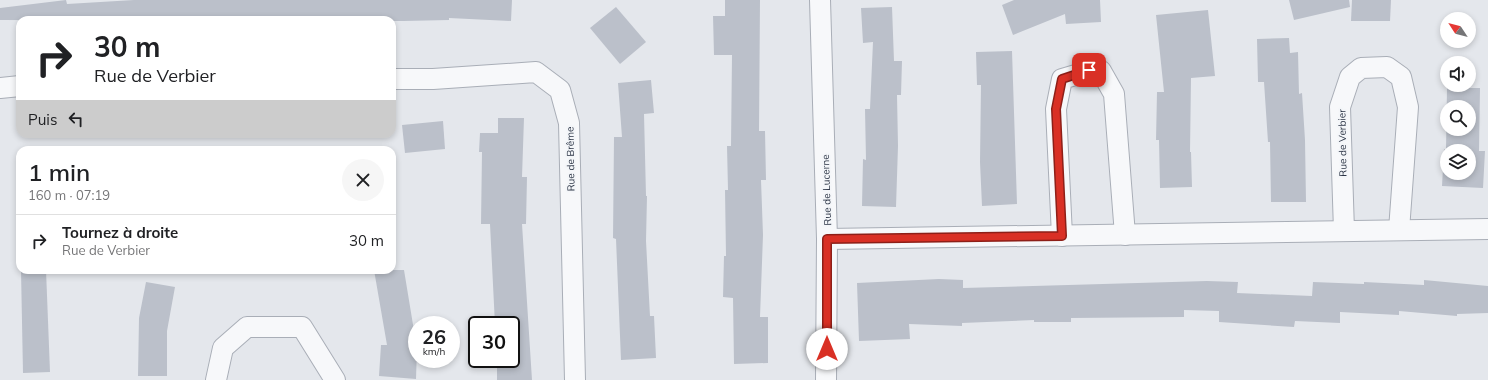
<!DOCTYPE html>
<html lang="fr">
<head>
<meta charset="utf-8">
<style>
	body { margin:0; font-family:Mulish,sans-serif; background:#f6f6f6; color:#202124; height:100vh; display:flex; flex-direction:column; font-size:15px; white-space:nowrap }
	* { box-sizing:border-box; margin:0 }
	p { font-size:13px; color:#757577 }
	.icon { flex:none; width:22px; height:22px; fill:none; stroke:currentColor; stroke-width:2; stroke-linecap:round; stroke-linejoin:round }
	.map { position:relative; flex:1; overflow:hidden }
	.drawer { position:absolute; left:16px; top:146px; width:380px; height:128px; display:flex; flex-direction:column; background:#fff; border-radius:12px; box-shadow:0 2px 6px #0003 }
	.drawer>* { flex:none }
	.top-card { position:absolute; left:16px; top:16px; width:380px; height:122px; border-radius:12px; box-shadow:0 2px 6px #0003; background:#fff; color:#202124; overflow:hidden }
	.needle { width:26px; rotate:306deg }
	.tools { position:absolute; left:1440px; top:12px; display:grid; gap:8px }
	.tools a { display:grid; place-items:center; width:36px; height:36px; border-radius:50%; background:#fff; box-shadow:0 2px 6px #0003; font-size:20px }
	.speed { position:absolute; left:408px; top:316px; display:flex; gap:8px; font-size:20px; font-weight:700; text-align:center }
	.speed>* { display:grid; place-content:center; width:52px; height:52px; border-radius:50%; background:#fff; box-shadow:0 2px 6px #0003; line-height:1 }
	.speed small { font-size:10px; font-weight:400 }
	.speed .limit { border:2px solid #111; border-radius:6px; background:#fff; color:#111 }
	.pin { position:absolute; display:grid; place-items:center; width:34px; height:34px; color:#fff; margin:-17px; border-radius:8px; box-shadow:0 2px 6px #0006 }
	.me { position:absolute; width:44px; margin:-22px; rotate:0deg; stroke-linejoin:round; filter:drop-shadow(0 0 3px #0008) }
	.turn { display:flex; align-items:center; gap:14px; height:84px; padding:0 12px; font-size:18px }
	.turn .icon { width:52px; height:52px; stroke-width:2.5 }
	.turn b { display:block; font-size:28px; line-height:34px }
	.then { display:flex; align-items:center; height:38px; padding:0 12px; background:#0003; gap:8px; font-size:15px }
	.round { display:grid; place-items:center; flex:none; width:42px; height:42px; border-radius:21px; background:#f6f6f6 }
	.summary { display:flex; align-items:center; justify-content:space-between; height:68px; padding:0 12px }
	h1 { font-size:24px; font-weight:600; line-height:30px }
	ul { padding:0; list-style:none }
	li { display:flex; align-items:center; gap:12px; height:52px; padding:0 12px; border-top:1px solid #e0e0e0 }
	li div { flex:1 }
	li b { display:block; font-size:15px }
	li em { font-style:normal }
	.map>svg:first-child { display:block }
</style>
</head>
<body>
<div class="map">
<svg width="1488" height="380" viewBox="0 0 1488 380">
	<rect width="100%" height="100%" fill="#e4e7ec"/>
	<g fill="#bbc0ca" fill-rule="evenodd">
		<path d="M66,0l1,4 67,-4h378l-1,21 -62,-3v2l-46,1 -403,-1v-12z"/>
		<path d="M725,0h35l-1,131h6l1,49h-5l2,55 -3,82h8v46l-34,1 -1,-66 -10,-1 1,-41h2l-1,-66h3l-1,-44h4l1,-91h-18l-1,-39h12z"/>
		<path d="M1014,0h86l1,22 -35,2 -1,-10 -52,21 -11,-30z"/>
		<path d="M1289,0h60l1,7 -56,13z"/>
		<path d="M1352,0h39l-1,21h-39z"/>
		<path d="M616,7l30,35 -26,22 -30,-36z"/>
		<path d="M892,7l2,54h8l-1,34h-4l1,51 -2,61 -34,-1 1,-47 3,1 -1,-51h5l3,-67 -10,1 -2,-35z"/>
		<path d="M1208,10l7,66 -24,2 -1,74h1l1,35 -32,1 -1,-48h-3l1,-48h7l-8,-77z"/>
		<path d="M1289,38l1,15 8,-1 1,42 3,-1 3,47 1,62h-35l-1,-60h-2l-4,-60h-6l-1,-43z"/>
		<path d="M1012,51l5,153 -35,2 -2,-44 1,-77h-4l-1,-33z"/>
		<path d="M651,80l3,33 -10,1 2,82h1l-1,45 4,75h4l2,42 -35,2 -5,-121 -3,-1 1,-101h8l-4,-54z"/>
		<path d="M1447,88h33l-1,63h6l-2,37 -41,-2 2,-37h2zM1447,107h22v22h-22zM1447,151h22v22h-22z"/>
		<path d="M498,118h26l-2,59h5l-1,47h-4l10,156h-35v-21h14v-34h-16l-5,-101h-9l1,-72h-3l1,-19h18z"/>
		<path d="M443,121l2,28 -40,4 -3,-28z"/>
		<path d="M21,270h25l4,102 -27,1z"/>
		<path d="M374,270h30l13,79 -1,30 -37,-3 2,-31h6z"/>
		<path d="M939,279l24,1v8l244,-7 31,1 -1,11 75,3 1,-14 51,2v-2l60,3v-5l64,6v27l-31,1v2l-58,-5v4l-59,-3v11l-45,-2 -1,6 -75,-5v-11l-35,-1v7l-113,1v4h-37v-2l-72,3v3l-53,-2 1,15 -51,2 -2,-58z"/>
		<path d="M146,282l29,5 -8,44v45h-29l1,-58z"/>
	</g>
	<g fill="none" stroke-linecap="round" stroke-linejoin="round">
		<g stroke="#a9aeb7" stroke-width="22">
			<g id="minor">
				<path d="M820,0l7,239 -1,141"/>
				<path d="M392,79h41l103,-7 24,18 9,33 6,257"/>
				<path d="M0,88l20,-2"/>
				<path d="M1344,231l-4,-124 10,-30 11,-9 26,-1 14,10 7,30 -9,123"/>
				<path d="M1062,236l-6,-127 6,-30 27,-8h12l13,23 11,141"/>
				<path d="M827,239l661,-10"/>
				<path d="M216,380l7,-32 24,-21h55l33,53"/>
			</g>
		</g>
		<use href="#minor" stroke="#f7f8fa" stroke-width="20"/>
	</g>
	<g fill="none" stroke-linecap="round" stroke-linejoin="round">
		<g stroke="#8d1f18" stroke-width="10">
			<path id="route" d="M827,349v-110l235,-3 -6,-127 6,-30 27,-9"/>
		</g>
		<use href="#route" stroke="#d93025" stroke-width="7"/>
	</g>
	<g text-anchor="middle" stroke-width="4" stroke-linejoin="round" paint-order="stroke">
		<g font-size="10" fill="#2b3445" stroke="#f4f6f9">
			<text transform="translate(1342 143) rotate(-91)" y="4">Rue de Verbier</text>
			<text transform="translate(570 159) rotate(-91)" y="4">Rue de Brême</text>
			<text transform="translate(826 190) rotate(-92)" y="4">Rue de Lucerne</text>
		</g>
	</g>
</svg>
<div class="tools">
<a><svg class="needle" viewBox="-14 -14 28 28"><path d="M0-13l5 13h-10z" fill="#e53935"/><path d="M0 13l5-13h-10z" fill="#757577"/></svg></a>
<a><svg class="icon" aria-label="sound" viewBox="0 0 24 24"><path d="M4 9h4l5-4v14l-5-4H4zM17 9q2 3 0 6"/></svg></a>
<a><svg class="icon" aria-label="search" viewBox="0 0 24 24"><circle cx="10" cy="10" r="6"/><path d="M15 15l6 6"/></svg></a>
<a><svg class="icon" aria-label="layers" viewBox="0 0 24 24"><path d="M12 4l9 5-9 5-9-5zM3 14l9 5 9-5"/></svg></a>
</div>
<div class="speed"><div>26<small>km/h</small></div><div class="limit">30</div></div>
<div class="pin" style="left:1089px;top:70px;background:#d93025"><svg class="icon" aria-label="arrive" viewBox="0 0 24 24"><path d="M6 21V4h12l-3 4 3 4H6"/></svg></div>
<svg class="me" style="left:827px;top:349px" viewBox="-20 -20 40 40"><circle r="19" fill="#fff"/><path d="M0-13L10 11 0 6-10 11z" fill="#d93025"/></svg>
<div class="top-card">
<div class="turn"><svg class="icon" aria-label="right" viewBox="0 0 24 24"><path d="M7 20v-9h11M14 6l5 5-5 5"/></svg><div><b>30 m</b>Rue de Verbier</div></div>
<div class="then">Puis<svg class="icon" aria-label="left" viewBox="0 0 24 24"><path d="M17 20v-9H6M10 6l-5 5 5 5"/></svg></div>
</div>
<section class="drawer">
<div class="summary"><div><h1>1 min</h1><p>160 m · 07:19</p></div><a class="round"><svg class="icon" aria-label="close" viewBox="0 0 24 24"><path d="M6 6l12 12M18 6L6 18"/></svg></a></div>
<ul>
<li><svg class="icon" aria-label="right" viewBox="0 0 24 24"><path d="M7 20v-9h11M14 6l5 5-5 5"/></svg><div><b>Tournez à droite</b><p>Rue de Verbier</p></div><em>30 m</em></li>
</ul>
</section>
</div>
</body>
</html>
